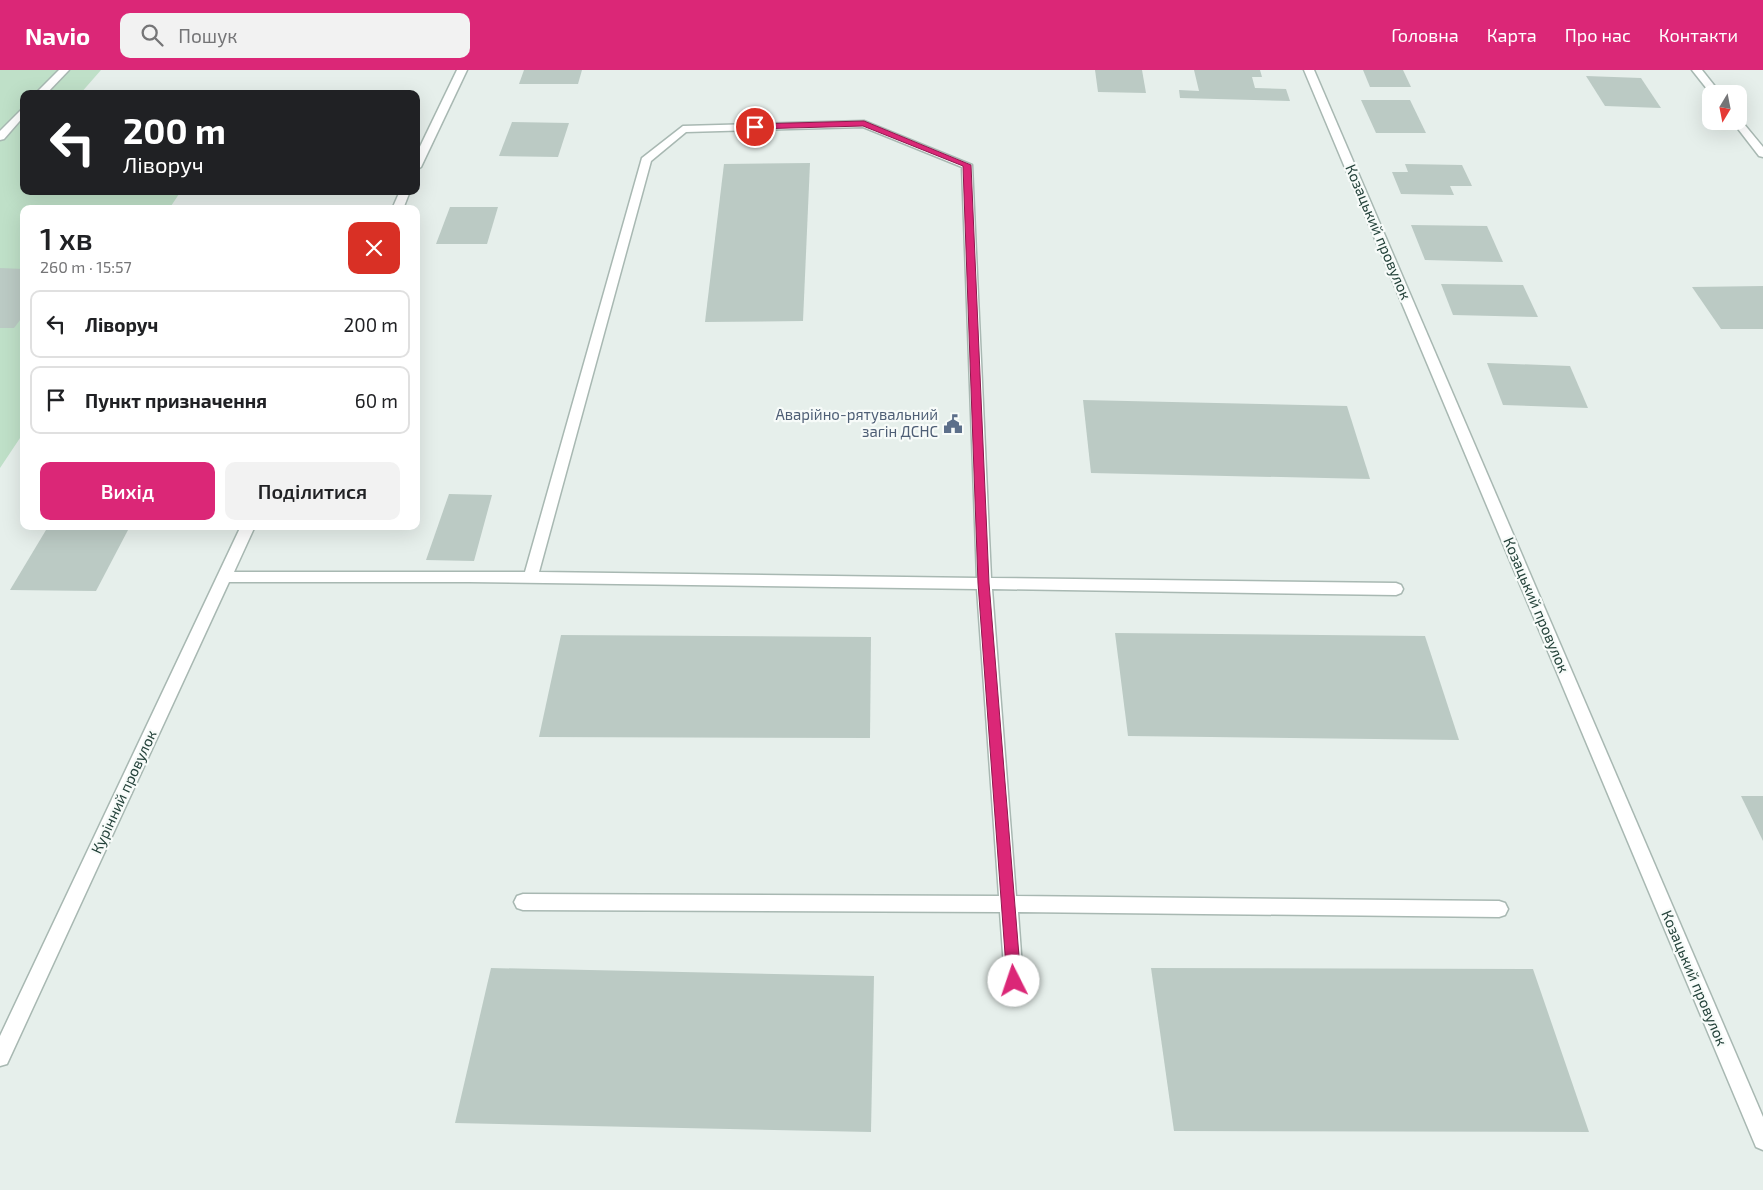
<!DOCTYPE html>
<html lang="uk">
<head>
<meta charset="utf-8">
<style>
	body { margin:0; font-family:"Exo 2",sans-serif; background:#f2f2f2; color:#202124; height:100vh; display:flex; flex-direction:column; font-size:19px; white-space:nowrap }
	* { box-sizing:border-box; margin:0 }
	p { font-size:16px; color:#757577 }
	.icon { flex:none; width:28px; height:28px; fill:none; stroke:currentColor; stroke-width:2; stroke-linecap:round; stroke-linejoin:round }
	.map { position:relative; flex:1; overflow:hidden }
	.panel { position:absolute; left:20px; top:135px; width:400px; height:325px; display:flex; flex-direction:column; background:#fff; border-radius:10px; box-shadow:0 5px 20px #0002 }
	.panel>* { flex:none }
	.guide { position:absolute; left:20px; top:20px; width:400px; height:105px; border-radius:10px; box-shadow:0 5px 20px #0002; background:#202124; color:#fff; overflow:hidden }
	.needle { width:32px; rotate:190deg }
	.buttons { position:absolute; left:1702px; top:15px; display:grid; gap:10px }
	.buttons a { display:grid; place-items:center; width:45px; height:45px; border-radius:10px; background:#fff; box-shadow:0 5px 20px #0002; font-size:25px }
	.pin { position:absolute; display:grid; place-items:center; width:42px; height:42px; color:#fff; margin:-21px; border:2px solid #fff; border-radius:50%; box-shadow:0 1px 5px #0007 }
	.me { position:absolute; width:55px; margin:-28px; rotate:356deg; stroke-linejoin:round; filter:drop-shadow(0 0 4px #0008) }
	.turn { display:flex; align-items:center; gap:18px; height:105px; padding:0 20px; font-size:22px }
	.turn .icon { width:65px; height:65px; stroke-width:2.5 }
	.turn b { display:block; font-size:35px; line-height:42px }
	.round { display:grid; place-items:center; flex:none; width:52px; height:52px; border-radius:10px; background:#f2f2f2 }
	.summary { display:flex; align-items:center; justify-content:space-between; height:85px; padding:0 20px }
	h1 { font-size:30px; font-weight:600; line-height:38px }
	.action { display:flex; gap:10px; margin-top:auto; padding:10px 20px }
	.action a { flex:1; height:58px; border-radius:10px; background:#db2777; color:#fff; font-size:20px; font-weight:600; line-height:58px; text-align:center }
	.action a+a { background:#f2f2f2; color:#202124 }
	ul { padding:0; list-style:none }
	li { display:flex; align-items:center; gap:15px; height:68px; margin:0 10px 8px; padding:0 10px; border:2px solid #e0e0e0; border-radius:10px }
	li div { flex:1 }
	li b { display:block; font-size:19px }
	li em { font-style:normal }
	header { display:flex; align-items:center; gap:30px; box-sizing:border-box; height:70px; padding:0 25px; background:#db2777; color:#fff }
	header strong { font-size:24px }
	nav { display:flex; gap:28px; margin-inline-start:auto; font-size:18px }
	.search { width:350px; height:45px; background:#f2f2f2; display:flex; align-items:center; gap:12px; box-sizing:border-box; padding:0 18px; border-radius:10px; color:#757577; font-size:19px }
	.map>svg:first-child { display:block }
</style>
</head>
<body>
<header>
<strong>Navio</strong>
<div class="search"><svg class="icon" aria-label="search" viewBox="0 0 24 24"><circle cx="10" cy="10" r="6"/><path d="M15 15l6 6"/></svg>Пошук</div>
<nav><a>Головна</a><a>Карта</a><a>Про нас</a><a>Контакти</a></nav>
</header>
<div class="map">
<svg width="1763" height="1120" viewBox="0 0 1763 1120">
	<rect width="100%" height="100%" fill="#e6efeb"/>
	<path fill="#bfe0c8" d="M0,0h101l-21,24h-56v97h157l-12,18h-145v223l-24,36z"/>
	<g fill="#bbcac4">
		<path d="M524,0h58l-4,14h-59z"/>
		<path d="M1095,0h47l4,23 -48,-1z"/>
		<path d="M1194,0h66l2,7h-10l3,11 31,1 4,12 -110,-3 -1,-8 20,1z"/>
		<path d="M1363,0h40l8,17h-41z"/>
		<path d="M1586,6l55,2 20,30 -56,-2z"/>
		<path d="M1361,30h49l16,33h-50z"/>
		<path d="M512,52l57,1 -11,34 -59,-1z"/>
		<path d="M810,93l-7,158 -98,1 19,-158z"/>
		<path d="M1405,94l57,1 10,21h-22l4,9 -53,-1 -9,-22h16z"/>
		<path d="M450,137h48l-11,37h-51z"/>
		<path d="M1411,155l76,1 16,36 -78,-2z"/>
		<path d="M0,198l24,1v46l-10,13h-14z"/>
		<path d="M1441,214l82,1 15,32 -85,-2z"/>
		<path d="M1763,216v43h-42l-29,-42z"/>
		<path d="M1487,293l83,3 18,42 -85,-3z"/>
		<path d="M1083,330l264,6 23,73 -279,-6z"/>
		<path d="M449,424l43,1 -18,66 -48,-1z"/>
		<path d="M46,460h82l-32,61 -86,-1z"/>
		<path d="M1115,563l310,3 34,104 -331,-4z"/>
		<path d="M561,565l310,2 -1,101 -331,-1z"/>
		<path d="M1741,726h22v45z"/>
		<path d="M491,898l383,8 -3,156 -416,-9z"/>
		<path d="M1151,898l382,1 56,163 -415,-1z"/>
	</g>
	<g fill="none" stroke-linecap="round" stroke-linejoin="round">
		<g stroke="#a8b8b2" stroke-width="3">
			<g id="minor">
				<path d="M59,0h10l-23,24h-11z"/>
				<path d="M457,0h10l-46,97 -5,3v-15z"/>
				<path d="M1304,0h10l449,1047v33l-7,-3z"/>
				<path d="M1692,0h10l19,24h-10z"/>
				<path d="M24,37v9l-20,23 -4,1v-9z"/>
				<path d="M1739,48l24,29v10l-4,-1 -27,-35h7z"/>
				<path d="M864,51l108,44 19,413 405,5 5,2 2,4 -2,4 -5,2 -404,-6 24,307 483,5 6,2 3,6 -3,6 -6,2 -481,-5 5,69 -2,6 -7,3 -7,-3 -2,-6 -5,-69 -477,-2 -6,-2 -3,-6 3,-6 6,-2 476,2 -22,-307 -508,-7h-240l-222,482 -7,2v-30l241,-510h14l-21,46h291l117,-414 41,-32zM863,57l99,40 15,411 -438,-6 112,-411 35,-29z"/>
				<path d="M400,121h10l-7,18h-11z"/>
			</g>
		</g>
		<use href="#minor" fill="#fff" fill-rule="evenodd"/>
	</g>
	<path fill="#db2777" stroke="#8e194d" d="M864,51l107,44 18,418 32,398 -2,5 -5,2 -5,-2 -2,-5 -29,-398 -15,-417 -100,-40 -108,3 -4,-2 4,-3z"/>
	<defs>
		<g id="civic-bare" transform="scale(1.5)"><path d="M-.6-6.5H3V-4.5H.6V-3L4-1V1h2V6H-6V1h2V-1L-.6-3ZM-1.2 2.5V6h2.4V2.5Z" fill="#5c6f8a" stroke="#f7fbf9" stroke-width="2.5" paint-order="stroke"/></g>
	</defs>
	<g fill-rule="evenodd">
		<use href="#civic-bare" x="953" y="354"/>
	</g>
	<g text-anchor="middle" stroke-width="4.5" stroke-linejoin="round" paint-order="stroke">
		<g font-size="15" fill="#24423a" stroke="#f7fbf9">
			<text transform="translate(1378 162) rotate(67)" y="5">Козацький провулок</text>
			<text transform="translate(1536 535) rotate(67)" y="5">Козацький провулок</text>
			<text transform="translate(124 722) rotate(-65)" y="5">Курінний провулок</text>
			<text transform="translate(1694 908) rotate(67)" y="5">Козацький провулок</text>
		</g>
		<g font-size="15" fill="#4e5e75" stroke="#f7fbf9" text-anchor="end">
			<text x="938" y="350">Аварійно-рятувальний<tspan x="938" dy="17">загін ДСНС</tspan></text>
		</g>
	</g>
</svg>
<div class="buttons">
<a><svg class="needle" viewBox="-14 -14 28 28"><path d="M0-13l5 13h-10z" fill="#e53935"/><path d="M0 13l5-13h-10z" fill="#757577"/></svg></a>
</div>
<div class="pin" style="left:755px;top:57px;background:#d93025"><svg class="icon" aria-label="arrive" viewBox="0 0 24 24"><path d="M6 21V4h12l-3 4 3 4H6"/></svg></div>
<svg class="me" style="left:1014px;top:911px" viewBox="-20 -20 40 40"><circle r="19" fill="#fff"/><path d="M0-13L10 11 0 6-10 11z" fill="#db2777"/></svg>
<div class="guide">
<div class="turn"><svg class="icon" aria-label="left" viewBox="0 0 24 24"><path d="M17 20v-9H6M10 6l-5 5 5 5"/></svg><div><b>200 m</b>Ліворуч</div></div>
</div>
<section class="panel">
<div class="summary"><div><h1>1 хв</h1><p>260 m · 15:57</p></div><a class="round" style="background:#d93025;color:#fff"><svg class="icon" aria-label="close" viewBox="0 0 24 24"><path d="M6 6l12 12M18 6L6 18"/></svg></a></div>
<ul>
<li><svg class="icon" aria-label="left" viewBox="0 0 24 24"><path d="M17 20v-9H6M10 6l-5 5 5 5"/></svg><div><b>Ліворуч</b></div><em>200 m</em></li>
<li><svg class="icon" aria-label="arrive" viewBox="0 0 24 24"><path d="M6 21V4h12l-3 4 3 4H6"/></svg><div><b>Пункт призначення</b></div><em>60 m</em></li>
</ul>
<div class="action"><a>Вихід</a><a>Поділитися</a></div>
</section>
</div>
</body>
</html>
